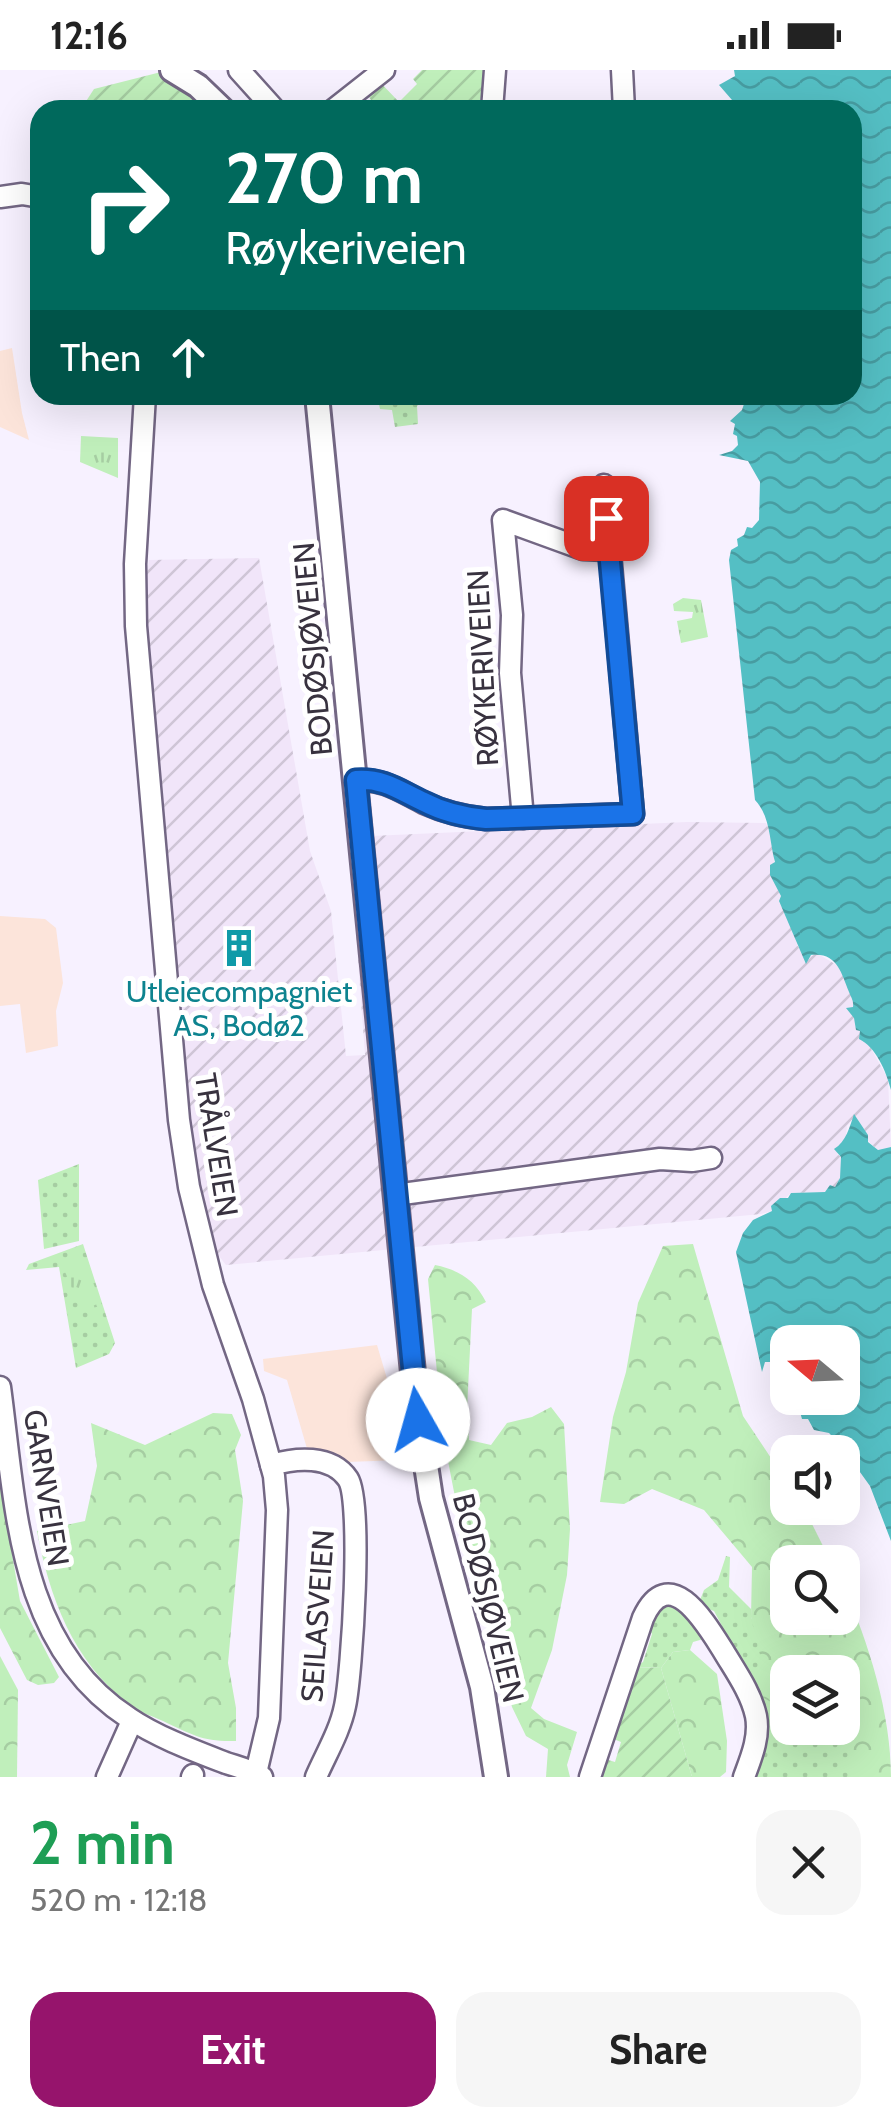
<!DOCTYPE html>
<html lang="en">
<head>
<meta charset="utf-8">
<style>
	body { margin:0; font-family:Cabin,sans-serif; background:#f6f6f6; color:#222; height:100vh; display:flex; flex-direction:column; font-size:38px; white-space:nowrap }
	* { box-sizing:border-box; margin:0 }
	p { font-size:32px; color:#767676 }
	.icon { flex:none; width:55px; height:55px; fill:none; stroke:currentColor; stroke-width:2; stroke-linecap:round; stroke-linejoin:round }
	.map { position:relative; height:1707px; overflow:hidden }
	.sheet { display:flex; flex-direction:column; background:#fff; flex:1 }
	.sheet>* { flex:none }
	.guide { position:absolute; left:30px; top:30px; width:832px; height:305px; border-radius:30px; box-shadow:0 10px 40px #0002; background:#00695c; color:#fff; overflow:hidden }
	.needle { width:65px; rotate:289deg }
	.fabs { position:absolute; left:770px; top:1255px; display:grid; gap:20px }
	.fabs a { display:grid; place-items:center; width:90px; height:90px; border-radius:20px; background:#fff; box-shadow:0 10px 40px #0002; font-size:50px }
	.pin { position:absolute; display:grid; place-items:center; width:85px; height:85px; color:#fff; margin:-42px; border-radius:20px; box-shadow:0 5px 15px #0006 }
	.me { position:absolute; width:110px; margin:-55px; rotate:353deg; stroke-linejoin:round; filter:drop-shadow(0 0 8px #0008) }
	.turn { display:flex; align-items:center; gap:35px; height:210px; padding:0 30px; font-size:45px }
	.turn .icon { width:130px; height:130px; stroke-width:2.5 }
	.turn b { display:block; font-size:70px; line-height:85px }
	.then { display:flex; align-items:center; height:95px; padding:0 30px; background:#0003; gap:20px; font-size:38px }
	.round { display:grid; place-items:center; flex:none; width:105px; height:105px; border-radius:30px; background:#f6f6f6 }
	.overview { display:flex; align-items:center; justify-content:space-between; height:170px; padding:0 30px }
	h1 { font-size:60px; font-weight:700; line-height:75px; color:#1e9e55 }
	.action { display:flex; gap:20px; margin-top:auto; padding:20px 30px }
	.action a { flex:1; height:115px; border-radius:30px; background:#96146c; color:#fff; font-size:40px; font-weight:700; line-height:115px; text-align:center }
	.action a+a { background:#f6f6f6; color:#222 }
	.status { display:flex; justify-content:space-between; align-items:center; height:70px; padding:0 50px; background:#fff; direction:ltr }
	.status svg { height:28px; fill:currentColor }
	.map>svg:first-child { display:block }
</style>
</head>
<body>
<div class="status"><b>12:16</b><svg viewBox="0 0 49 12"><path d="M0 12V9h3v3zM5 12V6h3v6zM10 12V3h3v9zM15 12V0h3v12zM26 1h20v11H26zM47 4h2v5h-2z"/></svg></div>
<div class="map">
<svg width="891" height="1707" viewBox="0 0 891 1707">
	<defs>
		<pattern id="industrial-furrows" width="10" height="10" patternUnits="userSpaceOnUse" patternTransform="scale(2.5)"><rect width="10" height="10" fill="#f1e5f9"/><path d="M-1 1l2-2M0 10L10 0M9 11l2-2" fill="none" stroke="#cfc5d6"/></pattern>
		<pattern id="grass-dots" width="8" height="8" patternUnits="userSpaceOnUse" patternTransform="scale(2.5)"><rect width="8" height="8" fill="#c0efbb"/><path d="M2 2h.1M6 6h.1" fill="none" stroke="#a6cda2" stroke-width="1.8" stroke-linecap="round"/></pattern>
		<pattern id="forest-crowns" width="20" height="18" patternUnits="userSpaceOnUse" patternTransform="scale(2.5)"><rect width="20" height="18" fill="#c0efbb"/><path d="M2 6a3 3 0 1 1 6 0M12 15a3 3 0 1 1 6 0" fill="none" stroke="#a6cda2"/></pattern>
		<pattern id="park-tufts" width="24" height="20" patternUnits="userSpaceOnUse" patternTransform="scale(2.5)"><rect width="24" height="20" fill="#c0efbb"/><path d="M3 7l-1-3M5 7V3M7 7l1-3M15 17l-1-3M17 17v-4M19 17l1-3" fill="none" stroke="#a6cda2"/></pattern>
		<pattern id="garden-furrows" width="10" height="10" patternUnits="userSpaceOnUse" patternTransform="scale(2.5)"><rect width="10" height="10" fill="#c0efbb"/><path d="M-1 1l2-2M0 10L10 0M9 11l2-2" fill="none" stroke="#a6cda2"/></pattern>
		<pattern id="water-waves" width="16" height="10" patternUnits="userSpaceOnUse" patternTransform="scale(2.5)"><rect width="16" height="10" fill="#54bfc4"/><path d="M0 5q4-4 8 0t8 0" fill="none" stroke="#479ca1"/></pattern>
	</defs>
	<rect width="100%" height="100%" fill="#f7f1ff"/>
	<path fill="url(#industrial-furrows)" d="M259,488l51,293 21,60 15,145 19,-1 -16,-218 338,-15 79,1 8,17v40l7,16 -2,6 16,31 2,12 9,12 12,-3 22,13 14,31v20l34,61 3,68 -13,3 -10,-9v-6l-13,-19 -8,10 -1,10 -9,18 4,3 -1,21 -5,9 -11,5 -33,1 -19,18 -11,3 -535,51 -14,-18 -33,-150 -37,-488 7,-49z"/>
	<g fill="#fce4da">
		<path d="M12,278l10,65 7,27 -29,-13v-76z"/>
		<path d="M0,846l45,3 11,9 7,55 -7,28 2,35 -32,7 -6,-49 -20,2z"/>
		<path d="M377,1275l11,37 11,78 -51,2 -11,-8 -29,-2 -21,-72 -23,-9 -1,-12z"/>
	</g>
	<g fill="url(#grass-dots)">
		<path d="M377,325h52l-12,11 1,18 -23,3 -3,-17 -12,-1z"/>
		<path d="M79,1094v77l-35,8 -6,-69z"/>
		<path d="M83,1174l32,99 -6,11 -33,14 -17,-101 -33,3 3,-6z"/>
		<path d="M726,1486l4,1 -1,30 22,22v8l20,45 1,46 15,6 1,14h32l32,12 2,37h-106l13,-48 -41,-96 2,-7 -8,-15 -16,-6 6,-15 14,-10z"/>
		<path d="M660,1534l17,2 30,32 -14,4 -3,8 -17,2 -12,16 -26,-1 8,-5 9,-28 -5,-9z"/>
	</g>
	<g fill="url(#forest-crowns)">
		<path d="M693,1174l50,172 44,66 1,26h16l27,54h-43v56h54l1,-33c26,58 48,129 48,192h-42l3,-37 -23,-12h13v-56h-54l-1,39 -25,-14 -1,-38 -10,-42 1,-50 -48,-57 -52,-21 -28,15 -24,-2 13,-85 13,-45 12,-69 25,-57z"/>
		<path d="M435,1195c24,5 40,15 51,37l-14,7 -5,100 2,31 22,5 16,-22 25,-6 19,-10 13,17 6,105 -3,46 -15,75 -21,58 13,11 33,13 -10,33 3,12h-24l2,-28 -22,-13 -14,-29 -52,-184 -17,-88 -15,-156z"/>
		<path d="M213,1343l19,1 9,21 -6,15 8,51 -15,162 8,45v33c-33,1 -43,-6 -73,-20 -11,-5 -25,-9 -34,-17 -56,-42 -80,-108 -92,-173l48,-10 12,-55 -6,-43 54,22z"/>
		<path d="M0,1413l20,118 39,76 -5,6 -16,2 -11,-5 -27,-52z"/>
		<path d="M690,1580l27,24 10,67 -1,31 -6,5h-28l-31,-109 12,-16z"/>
		<path d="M0,1586l18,34 -1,87h-17z"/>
	</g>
	<g fill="url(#park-tufts)">
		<path d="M81,366l37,2v40l-38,-16z"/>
		<path d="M683,528l18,2 7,37 -27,6 -4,-22 15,-3 1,-6 -19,-1 -1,-7z"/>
		<path d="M81,1184l21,50 -20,9 -21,-51z"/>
	</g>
	<g fill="url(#garden-furrows)">
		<path d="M422,0h63l-6,40h-118l10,-10 -6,-9 12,-12 22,23 18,-18 -4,-5z"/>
		<path d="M161,2l50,38 -130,-1 13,-20z"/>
		<path d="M633,1597l28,1 31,109h-92l5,-18 10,3 6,-20 -10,-4z"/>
	</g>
	<g fill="url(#water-waves)" fill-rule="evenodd">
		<path d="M734,0h157v1020c-5,-19 -15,-43 -32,-51l1,-8 -4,-1 -2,-12 -8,-10 7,-1c1,-6 -2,-10 -4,-15 -8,-20 -12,-40 -38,-37l-5,9 -27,-63 2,-5 -11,-21v-10l5,-3c-6,-21 -4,-45 -20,-62l-26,-240 2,-10 7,-4 -1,-7 7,-4 3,-8 5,1 7,-8 1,-38 -12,-21 -29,-6 13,-4 6,-6 -1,-9 -4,-2 2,-10 -5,-3 12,-11 5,-15h105v-285h-120l-5,-3 5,-7 -13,-15 16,-9z"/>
		<path d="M854,1044l14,21v7l10,8 13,-3v394l-21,-55 -31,-43 -10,-10 -15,-3 -6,-11h-6l-2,-7 -8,-4 -5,4 -4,-2c3,-13 6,-27 -7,-36v-12h-11l-3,10 -26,-120 7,-19 10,-13 19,-9 -1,-5 9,-8h8l3,-5 34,-1 5,-7 5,2 5,-9 1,-21 -7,-8c12,-7 16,-23 20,-35zM788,1272h54v56h-54z"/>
	</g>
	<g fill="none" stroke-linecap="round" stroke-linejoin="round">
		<g stroke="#736784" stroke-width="25">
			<g id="minor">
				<path d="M239,0l36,40"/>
				<path d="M622,0l2,40"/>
				<path d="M333,40l51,-40"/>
				<path d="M492,40l3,-40"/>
				<path d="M0,127l22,-3 18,3"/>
				<path d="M145,325l-10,169 1,62 43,494 10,67 24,98 40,114 21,77 3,34 -8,208 -13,55"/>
				<path d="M356,711c28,-3 44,10 68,22 20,9 41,14 62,16l147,-5 -29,-329"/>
				<path d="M523,748l-13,-145 2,-58 -9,-95 80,29 24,1"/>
				<path d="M395,1125l265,-36 32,2 19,-3"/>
				<path d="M0,1317c16,118 17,259 129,331 28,19 66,33 97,45 12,4 25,7 36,14"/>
				<path d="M271,1395c24,-7 60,-11 77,14 15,23 4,194 -3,227 -5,25 -19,48 -29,71"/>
				<path d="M107,1707l25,-56"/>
				<path d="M192,1707l1,-2"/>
				<path d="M590,1707l53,-159c27,-59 65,9 81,34 12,20 27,41 32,64 4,21 -5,42 -12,61"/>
			</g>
		</g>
		<g stroke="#736784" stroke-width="28">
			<g id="tertiary">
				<path d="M172,0l26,16 25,24"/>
				<path d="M317,325l98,998 16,105 51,189 14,90"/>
			</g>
		</g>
		<use href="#minor" stroke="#fff" stroke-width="20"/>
		<use href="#tertiary" stroke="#fff" stroke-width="22"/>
	</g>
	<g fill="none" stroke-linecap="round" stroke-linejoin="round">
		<g stroke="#114b97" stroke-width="25">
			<path id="route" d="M418,1350l-62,-640c28,-2 44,11 68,22 19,10 41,15 62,17l147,-5 -27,-296"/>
		</g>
		<use href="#route" stroke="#1a73e8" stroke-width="18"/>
	</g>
	<defs>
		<g id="building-bare" transform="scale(3)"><path d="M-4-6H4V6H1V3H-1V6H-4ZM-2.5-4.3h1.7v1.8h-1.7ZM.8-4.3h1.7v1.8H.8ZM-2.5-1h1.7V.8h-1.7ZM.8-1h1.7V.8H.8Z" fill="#0f9aa8" stroke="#fff" stroke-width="2.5" paint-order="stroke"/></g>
	</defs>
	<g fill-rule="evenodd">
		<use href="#building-bare" x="239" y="878"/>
	</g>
	<g text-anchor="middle" stroke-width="10" stroke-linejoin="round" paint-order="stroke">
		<g font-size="30" fill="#38323f" stroke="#fff">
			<text transform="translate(313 579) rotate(-95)" y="10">BODØSJØVEIEN</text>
			<text transform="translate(483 598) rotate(-93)" y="10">RØYKERIVEIEN</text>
			<text transform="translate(216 1075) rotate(81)" y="10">TRÅLVEIEN</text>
			<text transform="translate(46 1418) rotate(81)" y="10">GARNVEIEN</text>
			<text transform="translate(488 1528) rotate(76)" y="10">BODØSJØVEIEN</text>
			<text transform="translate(318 1546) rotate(-86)" y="10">SEILASVEIEN</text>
		</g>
		<g font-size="30" fill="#0d838f" stroke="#fff">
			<text x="239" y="932">Utleiecompagniet<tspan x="239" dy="34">AS, Bodø2</tspan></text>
		</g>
	</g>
</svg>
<div class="fabs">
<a><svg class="needle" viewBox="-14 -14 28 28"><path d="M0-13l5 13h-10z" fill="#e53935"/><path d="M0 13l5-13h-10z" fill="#767676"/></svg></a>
<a><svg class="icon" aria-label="sound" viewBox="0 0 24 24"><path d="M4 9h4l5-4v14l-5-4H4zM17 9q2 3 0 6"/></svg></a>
<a><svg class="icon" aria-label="search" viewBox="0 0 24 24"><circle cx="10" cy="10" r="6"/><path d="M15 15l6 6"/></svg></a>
<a><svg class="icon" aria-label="layers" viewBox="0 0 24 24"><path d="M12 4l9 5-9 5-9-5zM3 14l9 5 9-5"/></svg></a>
</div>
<div class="pin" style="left:606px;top:448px;background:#d93025"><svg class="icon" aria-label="arrive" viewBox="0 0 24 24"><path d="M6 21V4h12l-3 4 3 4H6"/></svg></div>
<svg class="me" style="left:418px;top:1350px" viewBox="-20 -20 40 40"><circle r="19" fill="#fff"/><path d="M0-13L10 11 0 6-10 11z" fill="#1a73e8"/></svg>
<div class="guide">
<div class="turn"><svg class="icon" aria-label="right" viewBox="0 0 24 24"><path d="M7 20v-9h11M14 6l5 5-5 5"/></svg><div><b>270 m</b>Røykeriveien</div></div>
<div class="then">Then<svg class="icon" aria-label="ahead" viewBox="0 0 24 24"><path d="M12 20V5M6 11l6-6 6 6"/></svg></div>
</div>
</div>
<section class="sheet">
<div class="overview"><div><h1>2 min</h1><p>520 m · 12:18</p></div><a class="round"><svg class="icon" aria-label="close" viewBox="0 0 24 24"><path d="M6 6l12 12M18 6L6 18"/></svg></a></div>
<div class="action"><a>Exit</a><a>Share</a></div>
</section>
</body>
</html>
